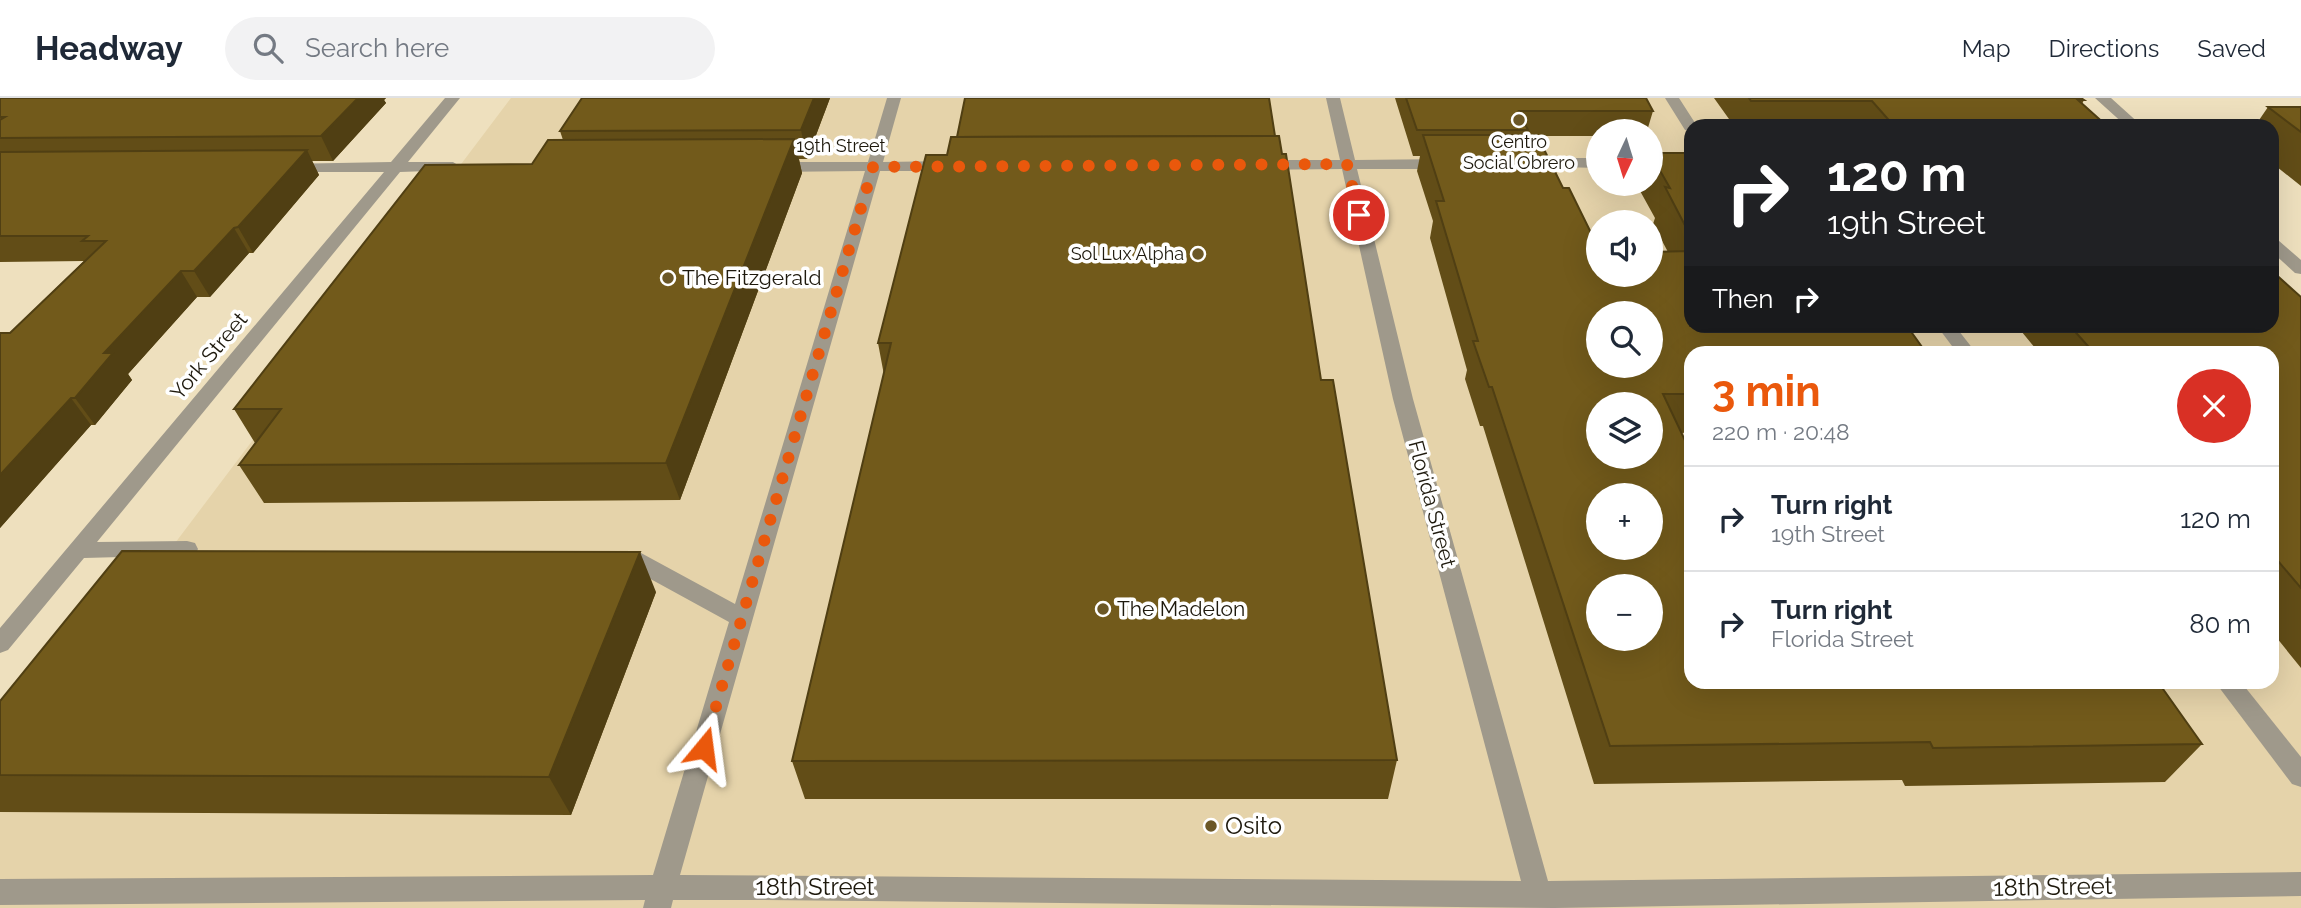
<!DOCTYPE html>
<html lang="en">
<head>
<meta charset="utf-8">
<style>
	body { margin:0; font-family:Raleway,sans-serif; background:#f2f2f3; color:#1f2937; height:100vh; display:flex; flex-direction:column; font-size:26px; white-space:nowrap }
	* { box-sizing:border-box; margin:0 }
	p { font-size:23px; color:#747a83 }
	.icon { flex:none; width:38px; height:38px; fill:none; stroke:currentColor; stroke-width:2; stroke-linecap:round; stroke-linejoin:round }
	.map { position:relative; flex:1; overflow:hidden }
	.details { position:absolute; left:1684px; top:248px; width:595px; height:343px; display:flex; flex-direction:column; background:#fff; border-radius:21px; box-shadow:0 7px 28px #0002 }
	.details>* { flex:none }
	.hud { position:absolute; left:1684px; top:21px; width:595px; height:214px; border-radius:21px; box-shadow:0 7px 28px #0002; background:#202124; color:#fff; overflow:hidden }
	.needle { width:46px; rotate:184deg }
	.tools { position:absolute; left:1586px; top:21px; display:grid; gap:14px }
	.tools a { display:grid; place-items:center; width:77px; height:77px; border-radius:50%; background:#fff; box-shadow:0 7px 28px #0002; font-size:35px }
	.pin { position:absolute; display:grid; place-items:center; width:60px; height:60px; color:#fff; margin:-30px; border:4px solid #fff; border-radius:50%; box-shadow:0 2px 7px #0007 }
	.me { position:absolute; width:77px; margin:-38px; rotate:16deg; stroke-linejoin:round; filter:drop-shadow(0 0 5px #0008) }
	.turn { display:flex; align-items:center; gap:24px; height:147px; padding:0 28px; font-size:32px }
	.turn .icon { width:91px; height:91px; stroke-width:2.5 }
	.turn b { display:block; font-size:49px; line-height:60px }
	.then { display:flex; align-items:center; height:66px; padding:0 28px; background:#0003; gap:14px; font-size:26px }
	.round { display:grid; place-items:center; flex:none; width:74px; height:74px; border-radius:37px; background:#f2f2f3 }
	.head { display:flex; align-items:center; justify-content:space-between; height:119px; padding:0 28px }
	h1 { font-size:42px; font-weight:700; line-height:52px; color:#ea580c }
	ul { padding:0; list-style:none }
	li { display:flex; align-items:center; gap:21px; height:105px; padding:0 28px; border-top:2px solid #e0e1e3 }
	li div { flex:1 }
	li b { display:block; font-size:26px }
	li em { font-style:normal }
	header { display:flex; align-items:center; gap:42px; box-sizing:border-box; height:98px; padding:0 35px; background:#fff; border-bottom:2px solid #e0e1e3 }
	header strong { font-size:33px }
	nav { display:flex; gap:38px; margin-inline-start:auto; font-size:24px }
	.search { width:490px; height:63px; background:#f2f2f3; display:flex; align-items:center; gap:18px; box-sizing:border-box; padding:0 24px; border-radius:38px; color:#747a83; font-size:26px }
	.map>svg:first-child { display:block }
</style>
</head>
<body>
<header>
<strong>Headway</strong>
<div class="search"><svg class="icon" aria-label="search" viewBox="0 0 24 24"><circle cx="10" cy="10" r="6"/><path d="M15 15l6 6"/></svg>Search here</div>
<nav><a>Map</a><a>Directions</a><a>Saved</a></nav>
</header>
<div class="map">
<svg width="2301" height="810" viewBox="0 0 2301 810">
	<rect width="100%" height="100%" fill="#eee0be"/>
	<path fill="#e5d3aa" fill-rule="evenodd" d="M511,0h1530l31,28h-382v200h582l29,-25v607h-2301v-133zM1598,33h52v53h-52zM1598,124h52v53h-52zM1598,215h52v53h-52zM1690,256h582v328h-582zM1598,306h52v53h-52zM1598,397h52v53h-52zM1598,488h52v53h-52z"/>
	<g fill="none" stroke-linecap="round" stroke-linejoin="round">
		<g fill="#9f998b" fill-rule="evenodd">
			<path d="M445,0h15l-52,64h45l8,5 -3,3 -58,2 -303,370 90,-1 8,2 3,6 -3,6 -111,3 -76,92 -8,3v-25l384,-456h-95l-5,-2 -3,-3 3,-3 107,-2z"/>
			<path d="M887,0h14l-18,64 67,-1 8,5 -8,5h-70l-200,704 841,6 -128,-482 -51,-230 -83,1 -8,-5 8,-5h81l-14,-62h14l15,62 92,-1 8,5 -8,5h-90l56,230 135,482 753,-9v24l-747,12 -789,-8h-92l-2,8h-28l2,-8 -645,5v-26l653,-4 76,-253 -104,-57 -3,-6 3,-6 8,-2 8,2 94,51 130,-433 -93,1 -8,-5 8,-5h96z"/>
			<path d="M1665,0h14l18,28h-7v5l-5,-1z"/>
			<path d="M2095,0h16l31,28h-16z"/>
			<path d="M1525,60h73v10l-78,-2 -3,-3z"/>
			<path d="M2272,141l6,1 23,20v14l-6,-1 -23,-21z"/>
			<path d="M1937,228h18l22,28h-19z"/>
			<path d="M2215,584h26l60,75v30l-9,-3z"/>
		</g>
	</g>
	<g fill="#624d17">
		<path d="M0,0h386l-2,2 2,3 -53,58h-21l7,14 -66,78h-4l-39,44h-13l-69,77 4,6 -37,45h-4l-91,103v-195h10l74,-72 -84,1z"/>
		<path d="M582,0h248l-23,61h-8l3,14 -122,327 -416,3 -25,-38 16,-22 -21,-34 329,-269 -3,-9z"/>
		<path d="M1395,0h251l7,13 -6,20h-49v5h-60l60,139 70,-23 -15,-28 2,-6 -16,-29 1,-5h10v-31h40v279l-8,1 8,249 512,62 -37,38 -260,4 -3,-6 -308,4 -111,-358h-3l-15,-47 2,-9 -37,-132 3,-17 -16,-50 3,-15h-7z"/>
		<path d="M1714,0h367l3,2 -2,4 25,22h-373z"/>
		<path d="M2268,9h33v79l-29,-23v-37h-17z"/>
		<path d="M1275,38l46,244 76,380 -9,39h-583l-13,-38 92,-386 -6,-32z"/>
		<path d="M2301,199v371l-29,-36v-278h-232l-23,-28h255z"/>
		<path d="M656,494l-85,223 -571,-3v-37z"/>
	</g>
	<g fill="#503f13">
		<path d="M358,0h28l-2,2 2,3 -53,58 -12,-25z"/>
		<path d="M814,0h16l-23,61 -6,-29z"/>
		<path d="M794,41l8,34 -122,327 -14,-37z"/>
		<path d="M307,52l12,25 -66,78 -15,-26z"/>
		<path d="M234,130l15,25 -39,44 -16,-26z"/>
		<path d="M181,173l16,26 -69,77 4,6 -37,45 -20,-27 29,-45z"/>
		<path d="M71,300l20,27 -91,103v-53z"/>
		<path d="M640,454l16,40 -85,223 -22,-38z"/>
	</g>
	<g fill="#725a1b" stroke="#503f13" stroke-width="2" fill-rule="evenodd">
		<path d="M0,0h358l-37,38 -321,2v-18l5,-3h-5z"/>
		<path d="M582,0h232l-13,32 -241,1z"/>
		<path d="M965,0h304l6,38 -318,1z"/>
		<path d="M1406,0h240l7,13h-134l9,19h-111z"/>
		<path d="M1749,0h332l3,2h-6l29,26h-213l-22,-25h-121z"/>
		<path d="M2268,9h33v25z"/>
		<path d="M1423,37h114l26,53h6l29,59v28h52v-23l40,-1v75h217l20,28h-237v40h-27l27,57v231h468l44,62 -269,4 -3,-6 -320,4 -118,-359h-3l-16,-46h5l-42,-140h8zM1598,215h52v53h-52zM1598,306h52v53h-52zM1598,397h52v53h-52zM1598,488h52v53h-52z"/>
		<path d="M1279,38l3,18h4l35,226h12l64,380 -605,1 99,-418h-13l48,-188h21l4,-18z"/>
		<path d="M794,41l-128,324 -427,2 42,-56h-47l191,-244 107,-1 16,-24z"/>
		<path d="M307,52l-69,77 -4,1 -40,43h-13l-77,82h9l-38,45h-4l-71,77v-142h10l96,-92h-24l6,-5h-88v-84z"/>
		<path d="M1650,55h40v82l-25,-48 5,1z"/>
		<path d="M2272,173l29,26v291l-29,-34v-200h-177l-25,-28h202z"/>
		<path d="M122,453l518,1 -91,225 -549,-2v-74z"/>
	</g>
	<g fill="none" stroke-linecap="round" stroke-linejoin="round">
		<path stroke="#ea580c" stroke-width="12" stroke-dasharray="0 21.6" d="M704,650l169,-581 474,-3 12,51"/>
	</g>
	<g fill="#6b5726" stroke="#fff" stroke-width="2.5">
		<circle cx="1519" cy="22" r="7"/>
		<circle cx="1198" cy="156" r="7"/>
		<circle cx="668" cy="180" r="7"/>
		<circle cx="1103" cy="511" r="7"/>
		<circle cx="1211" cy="728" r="7"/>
	</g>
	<g text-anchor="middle" stroke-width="7" stroke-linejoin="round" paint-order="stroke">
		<g font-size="18" fill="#1e190d" stroke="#fff">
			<text x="1519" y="50">Centro<tspan x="1519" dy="21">Social Obrero</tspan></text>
			<text x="1184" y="162" text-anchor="end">Sol Lux Alpha</text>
		</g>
		<g font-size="18" fill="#1e190d" stroke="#fff">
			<text x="841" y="54">19th Street</text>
		</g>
		<g font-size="21" fill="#1e190d" stroke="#fff" text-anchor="start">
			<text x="682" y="187">The Fitzgerald</text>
			<text x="1117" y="518">The Madelon</text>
		</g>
		<g font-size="21" fill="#1e190d" stroke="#fff">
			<text transform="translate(209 258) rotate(-50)" y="7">York Street</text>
			<text transform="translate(1432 406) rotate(75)" y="7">Florida Street</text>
		</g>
		<g font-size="24" fill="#1e190d" stroke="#fff" text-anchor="start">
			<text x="1225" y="736">Osito</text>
		</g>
		<g font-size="24" fill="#1e190d" stroke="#fff">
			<text x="815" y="797">18th Street</text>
			<text transform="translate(2053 789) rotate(-1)" y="8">18th Street</text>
		</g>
	</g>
</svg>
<div class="tools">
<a><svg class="needle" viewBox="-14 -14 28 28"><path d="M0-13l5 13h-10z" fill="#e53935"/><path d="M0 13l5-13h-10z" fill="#747a83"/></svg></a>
<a><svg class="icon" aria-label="sound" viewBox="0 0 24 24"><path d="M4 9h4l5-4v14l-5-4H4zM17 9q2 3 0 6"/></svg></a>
<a><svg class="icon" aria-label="search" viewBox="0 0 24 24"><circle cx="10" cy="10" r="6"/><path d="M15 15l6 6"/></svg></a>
<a><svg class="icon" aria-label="layers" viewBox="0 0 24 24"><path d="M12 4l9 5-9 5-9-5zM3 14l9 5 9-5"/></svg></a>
<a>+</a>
<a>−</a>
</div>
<div class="pin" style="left:1359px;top:117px;background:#d93025"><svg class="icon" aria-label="arrive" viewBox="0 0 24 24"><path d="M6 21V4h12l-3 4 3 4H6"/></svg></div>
<svg class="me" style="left:704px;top:650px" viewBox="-20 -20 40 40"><path d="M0-17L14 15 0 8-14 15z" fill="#ea580c" stroke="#fff" stroke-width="4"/></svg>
<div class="hud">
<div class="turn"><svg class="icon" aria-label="right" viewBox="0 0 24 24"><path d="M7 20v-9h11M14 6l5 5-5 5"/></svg><div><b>120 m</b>19th Street</div></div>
<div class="then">Then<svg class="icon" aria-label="right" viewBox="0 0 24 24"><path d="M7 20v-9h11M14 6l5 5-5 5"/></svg></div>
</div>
<section class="details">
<div class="head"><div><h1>3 min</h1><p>220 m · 20:48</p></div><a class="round" style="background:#d93025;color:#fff"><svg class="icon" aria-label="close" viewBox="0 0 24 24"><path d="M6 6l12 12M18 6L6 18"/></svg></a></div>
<ul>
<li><svg class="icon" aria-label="right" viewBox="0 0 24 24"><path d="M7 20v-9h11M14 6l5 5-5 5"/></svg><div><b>Turn right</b><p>19th Street</p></div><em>120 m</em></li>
<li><svg class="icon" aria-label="right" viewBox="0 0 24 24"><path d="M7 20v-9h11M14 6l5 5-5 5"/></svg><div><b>Turn right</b><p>Florida Street</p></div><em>80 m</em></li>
</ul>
</section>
</div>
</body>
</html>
